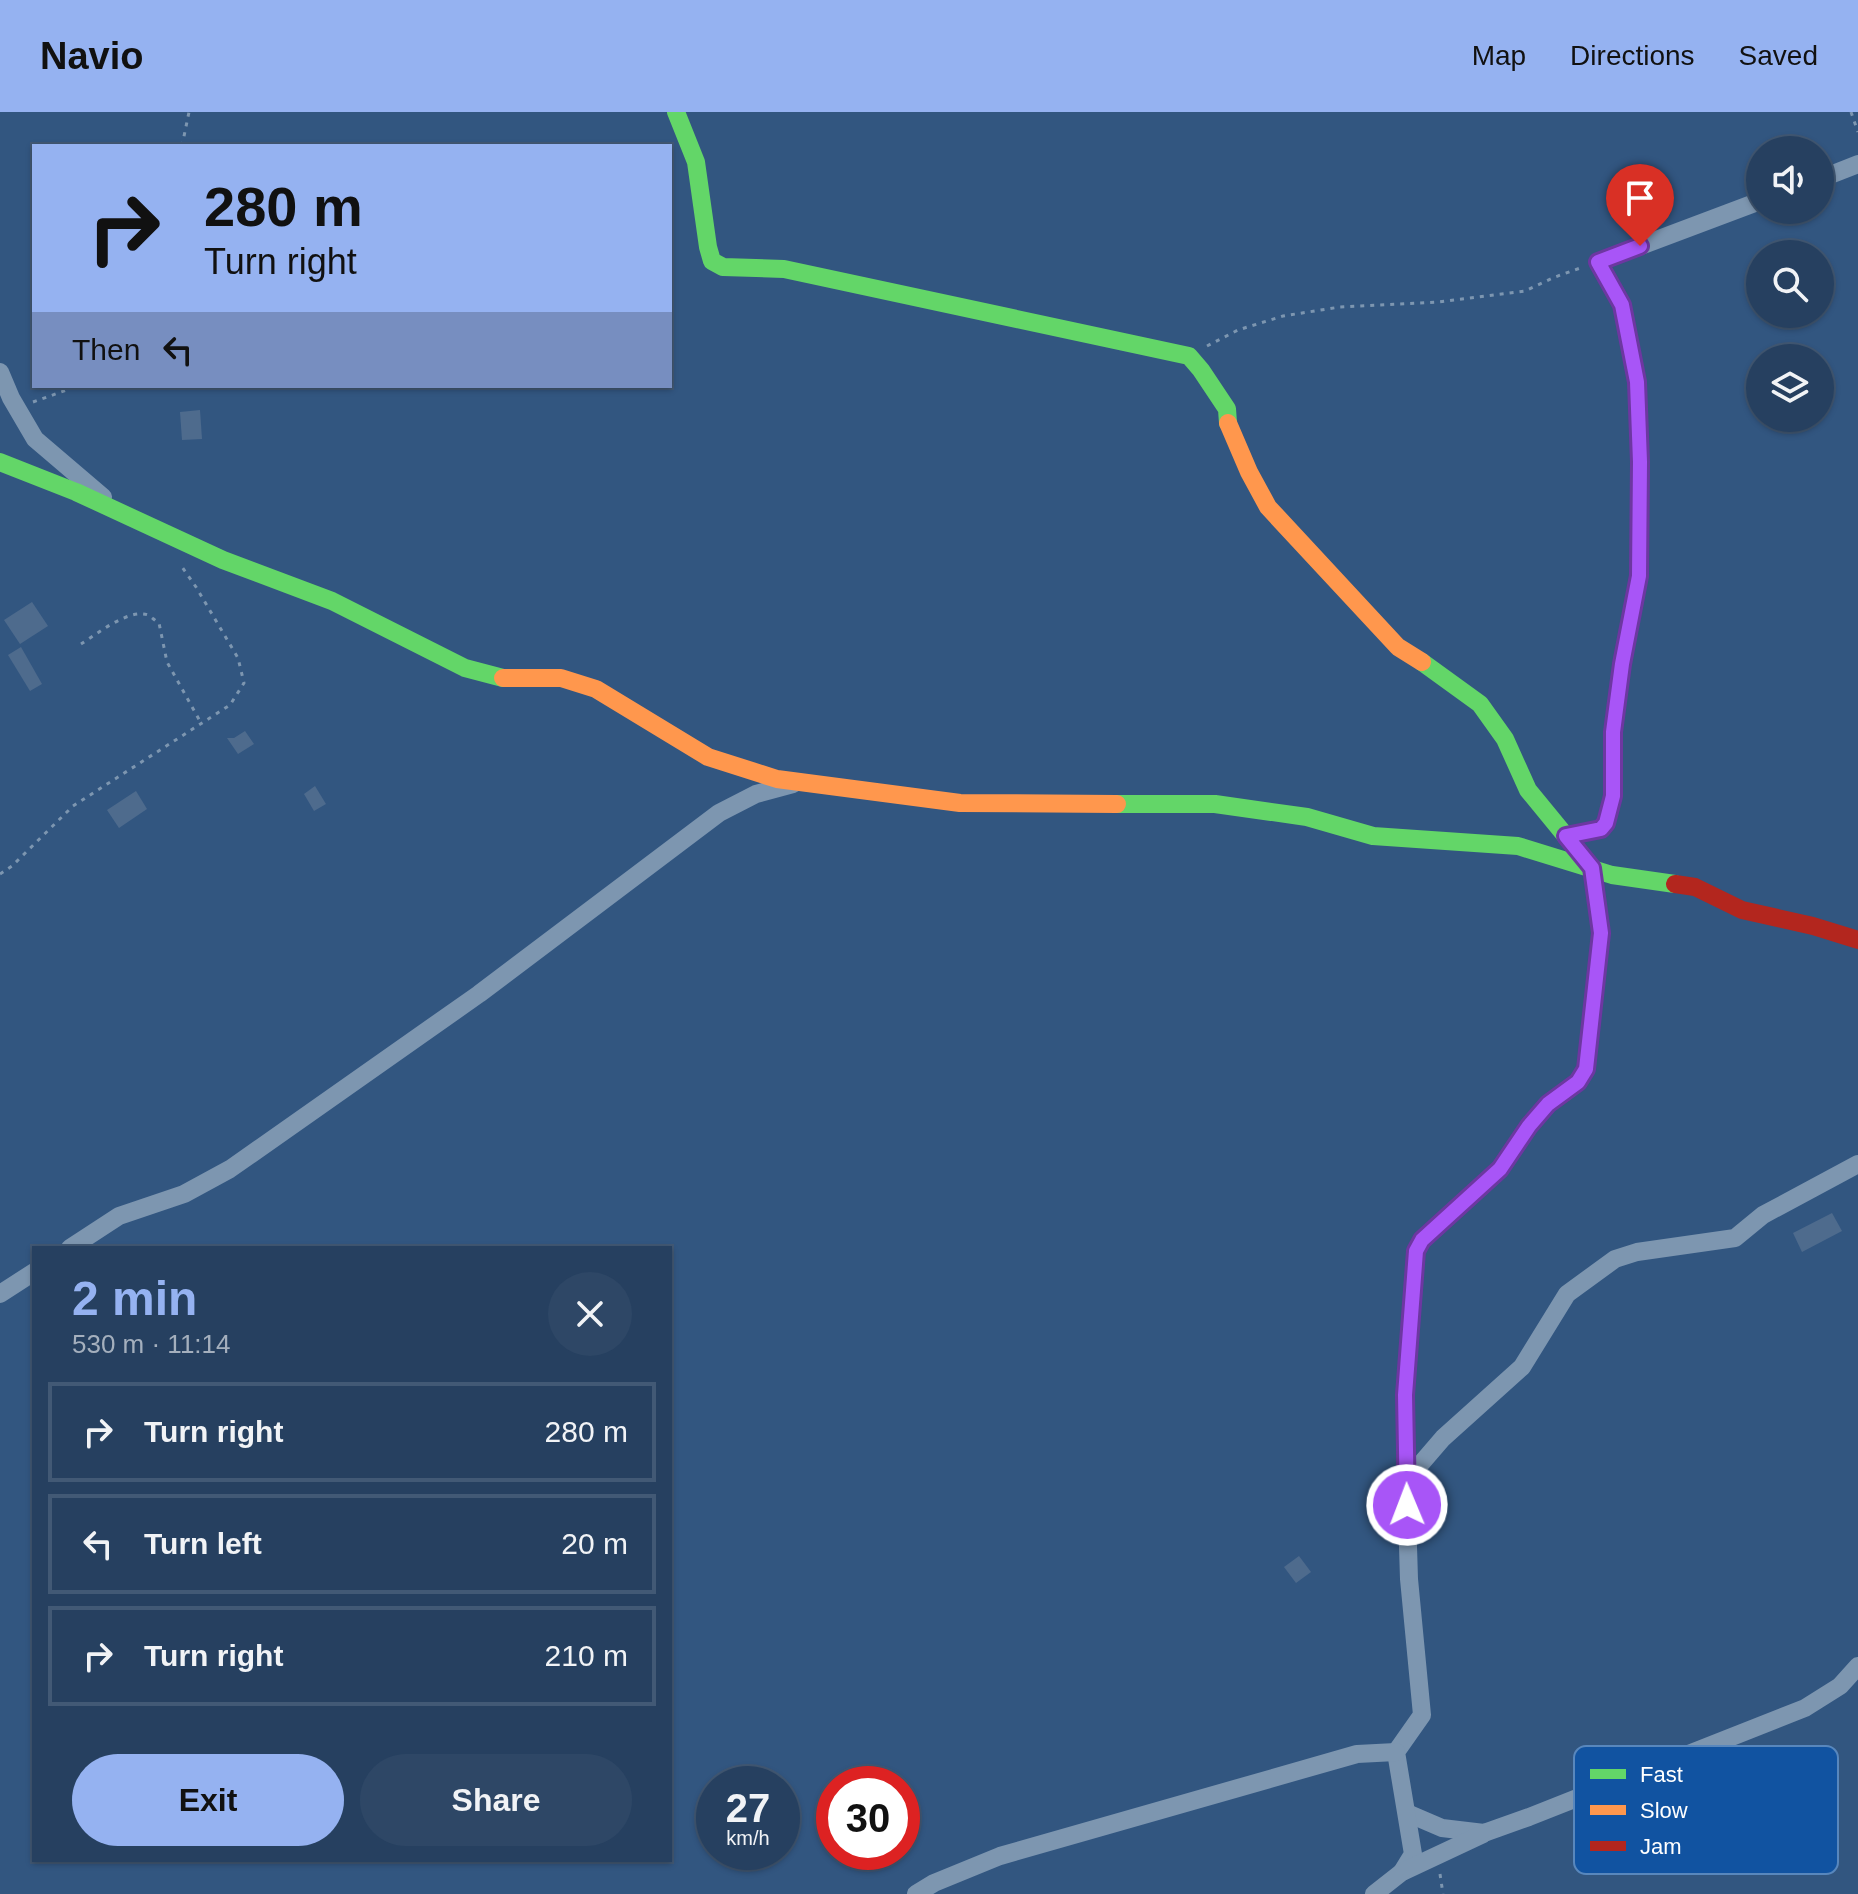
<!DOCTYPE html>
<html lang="en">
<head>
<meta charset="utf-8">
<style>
	body { margin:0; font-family:Helvetica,sans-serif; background:#2e4766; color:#f1f3f6; height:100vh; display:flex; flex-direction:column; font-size:30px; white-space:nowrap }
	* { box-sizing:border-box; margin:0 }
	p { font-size:26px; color:#a4afbd }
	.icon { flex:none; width:44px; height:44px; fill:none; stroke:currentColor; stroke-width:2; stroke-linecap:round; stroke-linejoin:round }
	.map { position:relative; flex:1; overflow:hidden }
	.sheet { position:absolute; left:32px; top:1134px; width:640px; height:616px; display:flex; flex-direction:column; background:#264060; border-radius:0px; box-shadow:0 2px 6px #0004,0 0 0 2px #425975 }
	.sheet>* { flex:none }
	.top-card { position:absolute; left:32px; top:32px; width:640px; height:244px; border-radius:0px; box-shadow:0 2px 6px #0004,0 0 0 2px #425975; background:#95b2f1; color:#111; overflow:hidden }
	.fabs { position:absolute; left:1746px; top:24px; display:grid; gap:16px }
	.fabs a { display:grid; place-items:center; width:88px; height:88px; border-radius:50%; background:#264060; box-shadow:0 2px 6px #0004,0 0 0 2px #425975; font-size:40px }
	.speed { position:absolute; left:696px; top:1654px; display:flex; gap:16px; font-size:40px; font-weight:700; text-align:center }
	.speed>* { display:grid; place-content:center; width:104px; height:104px; border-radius:50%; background:#264060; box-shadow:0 2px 6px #0004,0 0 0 2px #425975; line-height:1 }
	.speed small { font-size:20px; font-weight:400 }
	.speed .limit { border:12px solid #d22; background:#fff; color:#111 }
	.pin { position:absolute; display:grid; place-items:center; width:68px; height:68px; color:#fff; margin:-82px -34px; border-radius:50% 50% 50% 0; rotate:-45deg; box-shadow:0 0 8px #0007 }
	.pin .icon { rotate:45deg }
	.me { position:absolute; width:88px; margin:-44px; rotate:359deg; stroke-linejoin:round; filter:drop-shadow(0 0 6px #0008) }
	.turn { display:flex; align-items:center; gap:28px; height:168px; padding:0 40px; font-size:36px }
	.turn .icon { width:104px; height:104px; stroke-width:2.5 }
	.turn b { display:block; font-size:56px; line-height:68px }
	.then { display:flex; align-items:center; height:76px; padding:0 40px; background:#0003; gap:16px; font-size:30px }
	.round { display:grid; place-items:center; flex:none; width:84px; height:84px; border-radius:42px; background:#2e4766 }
	.head { display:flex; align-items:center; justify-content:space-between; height:136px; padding:0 40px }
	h1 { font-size:48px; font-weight:800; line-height:60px; color:#95b2f1 }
	.primary-button { display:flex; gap:16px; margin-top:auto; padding:16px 40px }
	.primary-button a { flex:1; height:92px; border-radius:48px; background:#95b2f1; color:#111; font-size:32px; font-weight:800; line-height:92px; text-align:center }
	.primary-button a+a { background:#2e4766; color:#f1f3f6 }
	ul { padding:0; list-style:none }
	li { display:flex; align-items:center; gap:24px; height:100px; margin:0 16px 12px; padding:0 24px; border:4px solid #425975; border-radius:0px }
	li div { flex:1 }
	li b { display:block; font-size:30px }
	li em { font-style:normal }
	header { display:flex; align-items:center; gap:48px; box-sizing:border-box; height:112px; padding:0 40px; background:#95b2f1; color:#111 }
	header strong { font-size:38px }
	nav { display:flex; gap:44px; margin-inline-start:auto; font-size:28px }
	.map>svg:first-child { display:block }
</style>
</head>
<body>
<header>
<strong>Navio</strong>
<nav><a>Map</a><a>Directions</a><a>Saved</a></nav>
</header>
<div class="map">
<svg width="1858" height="1782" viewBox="0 0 1858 1782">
	<rect width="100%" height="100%" fill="#325680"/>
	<g fill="#4e6b8d">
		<path d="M200,298l2,29 -20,1 -2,-28z"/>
		<path d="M32,490l16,24 -28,18 -16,-24z"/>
		<path d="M21,535l21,37 -12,7 -22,-36z"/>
		<path d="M245,619l9,13 -16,10 -11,-16h7z"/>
		<path d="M315,674l11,18 -12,7 -10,-17z"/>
		<path d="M136,679l11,18 -28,19 -12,-18z"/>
		<path d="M1832,1101l10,18 -40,21 -9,-19z"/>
		<path d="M1299,1444l12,16 -15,11 -12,-16z"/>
	</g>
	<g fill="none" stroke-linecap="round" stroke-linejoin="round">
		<g stroke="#7d96b0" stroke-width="3" stroke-dasharray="4 6" stroke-linecap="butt">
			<path d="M1851,0l7,20"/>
			<path d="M182,34l7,-34"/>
			<path d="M1207,234l31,-16 45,-14 57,-9 99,-5 86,-11 30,-14 28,-10"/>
			<path d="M33,290l45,-16"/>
			<path d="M81,532c16,-10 48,-36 67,-29 4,2 7,6 11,8l8,39 34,61"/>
			<path d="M0,762l12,-8 61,-60 157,-101 14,-22 -6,-25 -42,-71 -16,-23"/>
			<path d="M1440,1762l3,20"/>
		</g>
		<g stroke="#7d96b0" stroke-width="18">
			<path d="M1820,67l38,-15"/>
			<path d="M0,260l11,26 24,41 68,58"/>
			<path d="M1566,724l35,-7 5,-6 7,-27v-64l9,-68 17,-88 1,-114 -3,-80 -15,-77 -24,-43 162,-61"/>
			<path d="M70,1136l49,-32 65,-22 46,-25 249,-175 240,-181 37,-19 37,-10"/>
			<path d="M0,1182l34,-22"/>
			<path d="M1407,1701l35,15 42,5 45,-16 276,-109 35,-22 18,-20"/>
			<path d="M1402,1760l11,-18 -17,-102 26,-37 -13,-136 -3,-98 37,-43 79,-71 45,-73 48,-35 22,-7 98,-14 28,-23 95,-51"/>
			<path d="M916,1782l18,-11 66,-27 357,-102 39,-2"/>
			<path d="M1374,1782l28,-22 81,-38"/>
		</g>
		<g stroke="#63d668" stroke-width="18">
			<path d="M676,0l20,50 12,85 4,14 11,6 61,2 405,87 12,14 26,39 1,14"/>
			<path d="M0,350l76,30 147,68 109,41 133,67 38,10"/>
			<path d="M1422,550l58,42 25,35 23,51 64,78 9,65 -15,136 -8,13 -14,11"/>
			<path d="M1117,692h98l92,13 66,19 145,10 94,29 63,9"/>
		</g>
		<g stroke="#ff974d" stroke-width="18">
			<path d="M1228,311l21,49 19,35 130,140 24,15"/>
			<path d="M503,566h58l35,11 112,68 69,22 183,24 157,1"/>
		</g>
		<g stroke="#b3261e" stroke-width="18">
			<path d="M1675,772l20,3 47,23 71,16 45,14"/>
			<path d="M1406,1369l-1,-86 11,-144 6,-11 78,-71 29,-43 19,-22 16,-11"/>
		</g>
	</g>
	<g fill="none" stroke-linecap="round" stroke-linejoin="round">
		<g stroke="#6d37a1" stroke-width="20">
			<path id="route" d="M1407,1393l-2,-110 11,-144 6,-11 78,-71 29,-43 19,-22 30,-22 8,-13 15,-136 -9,-65 -26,-32 35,-7 5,-6 7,-27v-64l9,-68 17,-88 1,-114 -3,-80 -15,-77 -24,-43 42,-16"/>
		</g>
		<use href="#route" stroke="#a855f7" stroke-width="14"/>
	</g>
	<rect x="1574" y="1634" width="264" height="128" rx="12" fill="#1153a1" stroke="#5887bd" stroke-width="2"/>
	<rect x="1590" y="1657" width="36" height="10" fill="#63d668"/>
	<rect x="1590" y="1693" width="36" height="10" fill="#ff974d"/>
	<rect x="1590" y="1729" width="36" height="10" fill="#b3261e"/>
	<g font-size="22" fill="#fff">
		<text x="1640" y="1670">Fast</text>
		<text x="1640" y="1706">Slow</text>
		<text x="1640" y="1742">Jam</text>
	</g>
</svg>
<div class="fabs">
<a><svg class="icon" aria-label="sound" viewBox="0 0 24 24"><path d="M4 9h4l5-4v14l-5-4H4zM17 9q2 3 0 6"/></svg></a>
<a><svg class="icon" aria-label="search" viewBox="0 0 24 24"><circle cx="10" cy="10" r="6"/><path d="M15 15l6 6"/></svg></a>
<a><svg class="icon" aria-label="layers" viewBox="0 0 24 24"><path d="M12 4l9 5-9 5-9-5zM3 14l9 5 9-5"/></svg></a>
</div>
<div class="speed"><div>27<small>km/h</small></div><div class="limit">30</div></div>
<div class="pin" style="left:1640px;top:134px;background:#d93025"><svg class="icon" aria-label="arrive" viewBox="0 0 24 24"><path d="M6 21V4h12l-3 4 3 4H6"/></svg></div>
<svg class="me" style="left:1407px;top:1393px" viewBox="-20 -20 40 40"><circle r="17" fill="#a855f7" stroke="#fff" stroke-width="3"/><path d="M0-11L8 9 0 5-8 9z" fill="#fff"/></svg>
<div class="top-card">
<div class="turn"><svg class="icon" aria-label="right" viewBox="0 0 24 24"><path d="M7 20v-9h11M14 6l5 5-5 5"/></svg><div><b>280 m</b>Turn right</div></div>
<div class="then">Then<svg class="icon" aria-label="left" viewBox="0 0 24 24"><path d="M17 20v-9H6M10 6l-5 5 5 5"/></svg></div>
</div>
<section class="sheet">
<div class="head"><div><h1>2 min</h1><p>530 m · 11:14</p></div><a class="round"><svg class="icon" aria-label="close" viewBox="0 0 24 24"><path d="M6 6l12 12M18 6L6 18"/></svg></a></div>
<ul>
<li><svg class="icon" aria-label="right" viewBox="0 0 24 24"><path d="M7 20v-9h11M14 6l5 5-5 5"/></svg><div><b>Turn right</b></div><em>280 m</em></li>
<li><svg class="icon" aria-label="left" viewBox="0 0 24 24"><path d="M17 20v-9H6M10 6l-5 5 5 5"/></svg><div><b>Turn left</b></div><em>20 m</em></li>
<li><svg class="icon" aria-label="right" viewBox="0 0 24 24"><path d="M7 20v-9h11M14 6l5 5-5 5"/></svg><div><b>Turn right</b></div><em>210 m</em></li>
</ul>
<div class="primary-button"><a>Exit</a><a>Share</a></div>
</section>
</div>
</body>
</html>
